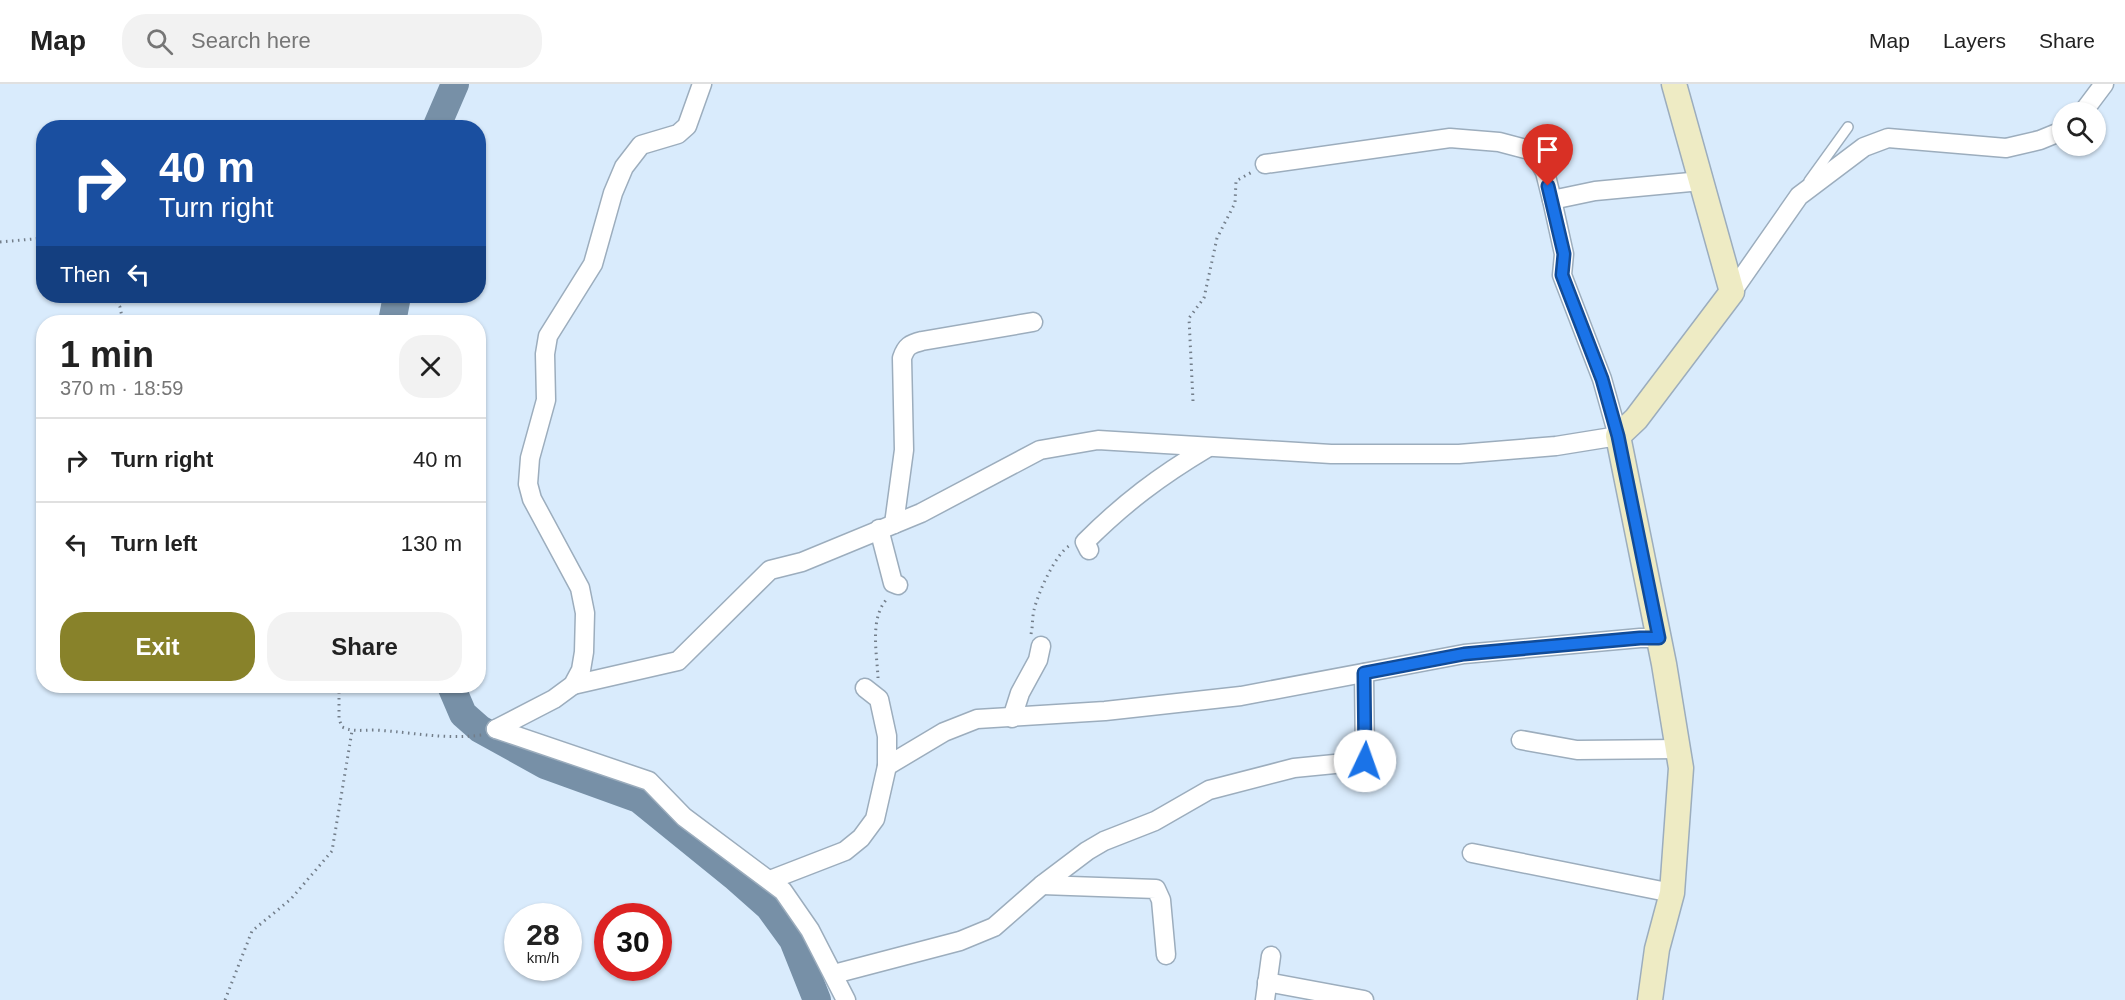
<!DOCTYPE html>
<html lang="en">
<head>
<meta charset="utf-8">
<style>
	body { margin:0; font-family:Helvetica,sans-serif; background:#f2f2f2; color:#222; height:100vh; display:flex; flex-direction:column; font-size:22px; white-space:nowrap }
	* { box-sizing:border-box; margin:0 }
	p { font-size:20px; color:#767676 }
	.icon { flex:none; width:33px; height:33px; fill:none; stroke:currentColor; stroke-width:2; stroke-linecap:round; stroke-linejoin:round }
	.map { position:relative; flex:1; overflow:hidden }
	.details { position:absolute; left:36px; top:231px; width:450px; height:378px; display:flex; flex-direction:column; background:#fff; border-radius:24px; box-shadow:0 2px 4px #0004 }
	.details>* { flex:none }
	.banner { position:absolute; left:36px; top:36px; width:450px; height:183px; border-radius:24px; box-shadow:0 2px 4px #0004; background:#1a4fa0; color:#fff; overflow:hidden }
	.tools { position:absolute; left:2052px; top:18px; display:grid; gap:12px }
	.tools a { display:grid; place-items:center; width:54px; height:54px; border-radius:50%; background:#fff; box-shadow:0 2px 4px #0004; font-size:30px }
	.speed { position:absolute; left:504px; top:819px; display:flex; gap:12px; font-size:30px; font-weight:700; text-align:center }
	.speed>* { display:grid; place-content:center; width:78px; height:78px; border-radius:50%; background:#fff; box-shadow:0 2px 4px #0004; line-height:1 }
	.speed small { font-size:15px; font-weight:400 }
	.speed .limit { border:9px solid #d22; background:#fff; color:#111 }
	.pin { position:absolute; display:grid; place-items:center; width:51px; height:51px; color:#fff; margin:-62px -26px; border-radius:50% 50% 50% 0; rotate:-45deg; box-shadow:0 0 6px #0007 }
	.pin .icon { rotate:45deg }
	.me { position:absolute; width:66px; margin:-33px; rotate:3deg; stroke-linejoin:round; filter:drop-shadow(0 0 4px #0008) }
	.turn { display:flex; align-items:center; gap:21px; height:126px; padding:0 24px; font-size:27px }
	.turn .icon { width:78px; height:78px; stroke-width:2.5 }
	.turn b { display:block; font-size:42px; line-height:51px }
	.then { display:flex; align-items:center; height:57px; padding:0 24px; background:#0003; gap:12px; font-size:22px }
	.round { display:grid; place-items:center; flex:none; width:63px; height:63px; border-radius:24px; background:#f2f2f2 }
	.overview { display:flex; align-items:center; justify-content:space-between; height:102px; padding:0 24px }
	h1 { font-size:36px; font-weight:800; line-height:45px }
	.button { display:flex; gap:12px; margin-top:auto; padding:12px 24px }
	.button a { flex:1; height:69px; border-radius:24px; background:#88822a; color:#fff; font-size:24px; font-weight:800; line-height:69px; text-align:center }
	.button a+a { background:#f2f2f2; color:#222 }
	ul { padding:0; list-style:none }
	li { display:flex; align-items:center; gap:18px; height:84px; padding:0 24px; border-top:2px solid #e0e0e0 }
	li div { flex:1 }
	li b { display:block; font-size:22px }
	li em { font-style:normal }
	header { display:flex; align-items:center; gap:36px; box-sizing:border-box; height:84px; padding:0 30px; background:#fff; border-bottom:2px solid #e0e0e0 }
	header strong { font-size:28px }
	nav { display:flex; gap:33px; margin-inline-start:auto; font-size:21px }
	.search { width:420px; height:54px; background:#f2f2f2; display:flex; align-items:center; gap:15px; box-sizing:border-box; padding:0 21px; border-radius:24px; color:#767676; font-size:22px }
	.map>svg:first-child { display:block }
</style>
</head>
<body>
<header>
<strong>Map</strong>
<div class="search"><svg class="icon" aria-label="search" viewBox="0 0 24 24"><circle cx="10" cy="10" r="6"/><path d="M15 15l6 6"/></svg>Search here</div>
<nav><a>Map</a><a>Layers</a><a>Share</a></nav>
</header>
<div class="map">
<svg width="2125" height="916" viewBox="0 0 2125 916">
	<rect width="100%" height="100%" fill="#d9ebfc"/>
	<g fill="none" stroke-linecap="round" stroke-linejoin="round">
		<g stroke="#7790a7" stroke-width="28">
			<path d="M436,44l19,-44"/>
			<path d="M392,238l5,-26"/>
			<path d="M451,602l12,28 17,15 65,36 94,34 95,77 35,31 24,33 24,60"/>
		</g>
		<g stroke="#9cadbd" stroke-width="12">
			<path id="lane" d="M1809,97l39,-54"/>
		</g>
		<g stroke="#9cadbd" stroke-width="21">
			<g id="street">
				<path d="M2083,28l21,-28"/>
				<path d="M1265,80l185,-26 49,4 34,9 12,21 7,28 43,-9 106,-10"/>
				<path d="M1732,208l67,-96 65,-49 24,-9 118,10 34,-8 22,-9"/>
				<path d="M894,440l10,-74 -2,-92c4,-12 8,-14 20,-17l111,-19"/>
				<path d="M879,445l14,54 5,2"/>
				<path d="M1089,466l-4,-8c39,-39 75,-66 122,-94"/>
				<path d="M573,601l105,-24 92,-91 32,-8 119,-49 119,-63 58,-10 233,14h128l97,-8 62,-10 -16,-57 -40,-104 2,-21 -12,-54"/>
				<path d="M1012,634l8,-25 18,-33 3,-14"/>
				<path d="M496,645l58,-30 19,-14 8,-15 3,-18 1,-39 -5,-25 -48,-89 -4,-15 2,-26 16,-58 -1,-46 3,-18 45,-72 20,-71 11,-26 17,-22 37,-11 9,-8 15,-42"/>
				<path d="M496,645l153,52 35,36 99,74 27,39 36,70"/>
				<path d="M1521,656l56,10 101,-1"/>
				<path d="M887,682l57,-34 33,-13 128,-8 136,-15 223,-42 176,-16h19"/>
				<path d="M1472,769l200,40"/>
				<path d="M770,796l75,-29 16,-13 14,-19 12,-53v-30l-8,-37 -14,-11"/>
				<path d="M1042,801l114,4 5,11 5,55"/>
				<path d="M834,890l126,-33 34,-14 48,-42 45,-34 17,-10 51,-20 54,-31 85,-22 71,-7 -1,-88"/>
				<path d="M1267,898l97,18"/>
				<path d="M1265,916l6,-44"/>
			</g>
		</g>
		<g stroke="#9cadbd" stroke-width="27">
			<path id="secondary" d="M1650,916l7,-51 15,-56 9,-125 -17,-104 -46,-228 18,-17 96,-127 -58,-208"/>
		</g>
		<g stroke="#737e8a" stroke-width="3" stroke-dasharray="1.5 4.5" stroke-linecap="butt">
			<path d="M0,158l44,-4"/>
			<path d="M113,212l7,11 3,15"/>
			<path d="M1193,317l-4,-83 15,-20 13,-60 18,-35 1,-22 16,-9"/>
			<path d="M1031,550c2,-8 1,-16 3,-24 4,-17 21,-55 35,-64"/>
			<path d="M878,594c-1,-25 -9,-61 10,-80"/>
			<path d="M339,602v33l3,8c11,5 20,3 32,3 39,2 69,10 108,5"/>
			<path d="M225,916l27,-69 39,-32 41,-48 20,-120"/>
		</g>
		<use href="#lane" stroke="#fff" stroke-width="9"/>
		<use href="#street" stroke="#fff" stroke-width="18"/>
		<use href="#secondary" stroke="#eeebc4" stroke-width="24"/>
	</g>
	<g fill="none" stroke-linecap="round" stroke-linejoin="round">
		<g stroke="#114b97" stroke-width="15">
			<path id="route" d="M1365,677l-1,-88 100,-19 176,-16h19l-41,-202 -16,-57 -40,-104 2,-21 -16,-68"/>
		</g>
		<use href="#route" stroke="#1a73e8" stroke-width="10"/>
	</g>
</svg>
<div class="tools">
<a><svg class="icon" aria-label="search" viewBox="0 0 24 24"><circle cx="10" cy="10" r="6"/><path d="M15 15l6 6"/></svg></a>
</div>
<div class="speed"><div>28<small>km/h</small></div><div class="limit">30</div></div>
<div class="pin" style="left:1548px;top:102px;background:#d93025"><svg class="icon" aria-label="arrive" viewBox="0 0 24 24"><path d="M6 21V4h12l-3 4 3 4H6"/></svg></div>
<svg class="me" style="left:1365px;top:677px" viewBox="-20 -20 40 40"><circle r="19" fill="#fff"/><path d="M0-13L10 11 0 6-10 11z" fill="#1a73e8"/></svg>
<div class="banner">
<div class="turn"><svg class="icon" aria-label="right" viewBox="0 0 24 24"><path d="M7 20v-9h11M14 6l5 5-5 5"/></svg><div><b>40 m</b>Turn right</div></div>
<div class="then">Then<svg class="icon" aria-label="left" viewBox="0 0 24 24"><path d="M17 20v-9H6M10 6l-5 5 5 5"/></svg></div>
</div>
<section class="details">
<div class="overview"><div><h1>1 min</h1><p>370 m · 18:59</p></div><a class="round"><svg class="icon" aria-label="close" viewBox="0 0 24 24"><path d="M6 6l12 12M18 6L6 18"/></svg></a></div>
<ul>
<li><svg class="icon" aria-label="right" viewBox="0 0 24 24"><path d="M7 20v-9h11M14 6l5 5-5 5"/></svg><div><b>Turn right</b></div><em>40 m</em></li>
<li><svg class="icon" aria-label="left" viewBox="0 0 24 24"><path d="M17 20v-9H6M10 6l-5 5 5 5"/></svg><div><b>Turn left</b></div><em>130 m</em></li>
</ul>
<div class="button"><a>Exit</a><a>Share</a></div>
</section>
</div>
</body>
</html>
